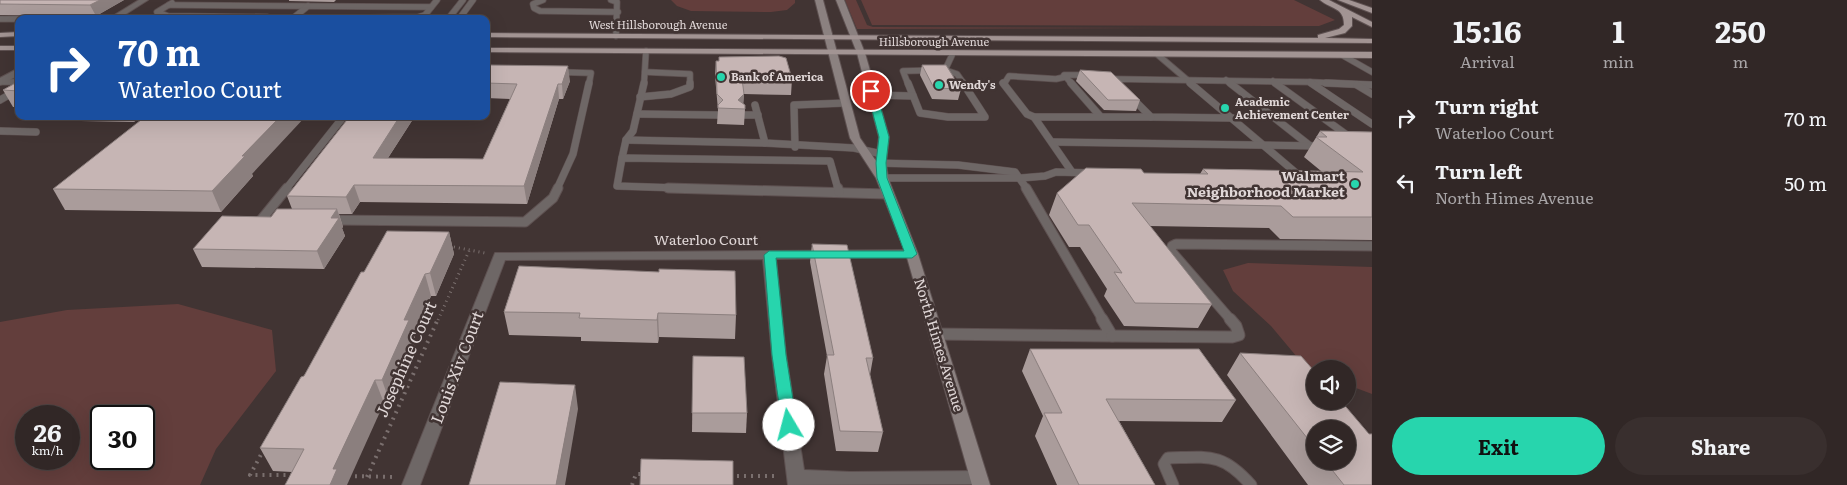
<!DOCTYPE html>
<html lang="en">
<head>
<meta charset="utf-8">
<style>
	body { margin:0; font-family:Literata,serif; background:#392f2e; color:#f1f3f6; height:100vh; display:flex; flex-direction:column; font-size:19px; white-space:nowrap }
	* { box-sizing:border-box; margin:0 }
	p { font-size:16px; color:#a8a5a7 }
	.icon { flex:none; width:28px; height:28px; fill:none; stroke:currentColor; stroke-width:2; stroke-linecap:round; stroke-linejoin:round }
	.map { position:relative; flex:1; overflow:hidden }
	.sheet { display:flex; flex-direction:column; background:#312726; width:475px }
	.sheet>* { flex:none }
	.top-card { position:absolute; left:15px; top:15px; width:475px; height:105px; border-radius:10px; box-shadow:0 5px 20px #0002,0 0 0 1px #4c4443; background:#1a4fa0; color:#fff; overflow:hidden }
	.controls { position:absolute; left:1306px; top:360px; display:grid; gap:10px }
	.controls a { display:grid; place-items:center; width:50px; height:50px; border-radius:50%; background:#312726; box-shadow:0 5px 20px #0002,0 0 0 1px #4c4443; font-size:25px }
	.speed { position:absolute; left:15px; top:405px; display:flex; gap:10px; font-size:25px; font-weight:700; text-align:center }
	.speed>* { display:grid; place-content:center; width:65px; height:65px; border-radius:50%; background:#312726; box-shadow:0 5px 20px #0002,0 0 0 1px #4c4443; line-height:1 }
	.speed small { font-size:12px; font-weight:400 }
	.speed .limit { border:2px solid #111; border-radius:8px; background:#fff; color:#111 }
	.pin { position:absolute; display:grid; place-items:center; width:42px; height:42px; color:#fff; margin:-21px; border:2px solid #fff; border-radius:50%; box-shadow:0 1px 5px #0007 }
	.me { position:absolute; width:55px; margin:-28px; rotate:352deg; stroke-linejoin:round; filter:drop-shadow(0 0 4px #0008) }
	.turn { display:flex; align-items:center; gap:18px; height:105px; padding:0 20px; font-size:22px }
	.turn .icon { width:65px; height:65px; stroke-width:2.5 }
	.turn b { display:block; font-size:35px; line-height:42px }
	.eta { display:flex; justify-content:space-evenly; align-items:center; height:85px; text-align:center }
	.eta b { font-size:30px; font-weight:700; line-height:35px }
	.button { display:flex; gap:10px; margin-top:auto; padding:10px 20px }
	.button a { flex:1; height:58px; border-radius:30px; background:#27d5ad; color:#111; font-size:20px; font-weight:700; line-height:58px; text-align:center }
	.button a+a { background:#392f2e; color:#f1f3f6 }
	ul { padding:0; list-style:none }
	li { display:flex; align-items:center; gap:15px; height:65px; padding:0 20px }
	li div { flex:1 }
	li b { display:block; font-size:19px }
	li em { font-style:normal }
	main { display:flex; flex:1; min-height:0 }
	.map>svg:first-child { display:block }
</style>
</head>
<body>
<main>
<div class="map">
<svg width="1372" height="485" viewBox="0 0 1372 485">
	<rect width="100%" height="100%" fill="#413433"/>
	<g fill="#633e3c" fill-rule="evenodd">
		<path d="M671,0h124v3l-8,7 -16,2 -80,-1 -14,-5z"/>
		<path d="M845,0h11l11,25 6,2 307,1 -323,1z"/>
		<path d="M861,0h433l41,20 -16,6 -447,-1z"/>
		<path d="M1248,263l124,4v127l-24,-9v-16h-33v3l-8,-3 -36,-43 -38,-35 -10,-21z"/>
		<path d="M178,304l94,26 4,41 -60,78 -16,36h-200v-163l67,-12zM26,416h43v43h-43zM144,416v43h-43v-43z"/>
	</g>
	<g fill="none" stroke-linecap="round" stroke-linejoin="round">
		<g stroke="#5e5151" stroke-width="7">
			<g id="lane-far3">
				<path d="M543,0l-10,4 1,4 6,3 78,1"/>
				<path d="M611,0l6,2 -1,34"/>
				<path d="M172,3l-15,9 11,4 99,1"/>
				<path d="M169,5l262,2"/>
				<path d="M318,18l100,-1 7,-2 12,-15"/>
				<path d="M0,19h19"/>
				<path d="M292,19l16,-13"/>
				<path d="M448,19l15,-19"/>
				<path d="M459,19l14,-19"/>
				<path d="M1158,55l34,29"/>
				<path d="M1342,55l30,17"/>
				<path d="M945,70l8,-17"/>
				<path d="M557,72l34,1 -2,11"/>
				<path d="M645,72l45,2v10"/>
				<path d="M1226,80l5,4"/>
				<path d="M1273,81l4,3"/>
				<path d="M0,82h19"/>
				<path d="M1116,82l-3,-3 197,3 3,2"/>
				<path d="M1310,82l41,2"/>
				<path d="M644,84l2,-33"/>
				<path d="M908,84l-5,-13 42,-1 12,4 7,10"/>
				<path d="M1004,84l5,-8 47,3 9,-2"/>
				<path d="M1072,84l-8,-9h25"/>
			</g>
		</g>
		<g stroke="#5e5151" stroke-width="8">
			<g id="lane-far2">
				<path d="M908,83l12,30 28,4h37l-22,-34"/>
				<path d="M1003,83l24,31 7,3"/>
				<path d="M1071,83l29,33"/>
				<path d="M1190,83l112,95"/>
				<path d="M1230,83l79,62"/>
				<path d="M1275,83l76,55"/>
				<path d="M1311,83l61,41"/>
				<path d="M1326,83l46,2"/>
				<path d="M1357,85l15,9"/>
				<path d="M872,95l41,1"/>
				<path d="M640,97l31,-3 19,-7v-4"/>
				<path d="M1131,97l20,20 82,1"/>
				<path d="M0,100l19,-11"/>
				<path d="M755,105l10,38 89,5 28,6"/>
				<path d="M637,114l80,1"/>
				<path d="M743,115h15"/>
				<path d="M0,131l36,1"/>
				<path d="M626,140l139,3"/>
				<path d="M1053,142l269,4"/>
				<path d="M795,147l-1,-42 52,-2"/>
				<path d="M622,158l4,-18 7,-9 11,-48"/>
				<path d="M875,163l83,2 57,7 12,17"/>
				<path d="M1072,172l-38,-55h117"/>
				<path d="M882,178h139l24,-2 11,-4 36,1"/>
				<path d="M286,189l58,-73"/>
				<path d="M557,189l16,-35 16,-71"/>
				<path d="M710,189l-93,-3 5,-28 208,3 8,28"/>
			</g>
		</g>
		<g stroke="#5e5151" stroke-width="11">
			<g id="lane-far1">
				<path d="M668,188l219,6"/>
				<path d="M838,188l1,4"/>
				<path d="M1026,188l77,132"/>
				<path d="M268,220h-7l26,-32"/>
				<path d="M331,220l194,2 28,-24 5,-10"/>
				<path d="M1231,320l-60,-69 1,-5 4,-2 196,2"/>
			</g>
		</g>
		<g stroke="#5e5151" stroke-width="13">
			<g id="lane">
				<path d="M935,334l177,2 -10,-17"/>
				<path d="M1112,336l120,1 7,-2 -3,-9 -6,-7"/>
				<path d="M1173,485l-9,-21 4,-6c40,-1 54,-6 83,27"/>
			</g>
		</g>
		<g stroke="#5e5151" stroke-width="2">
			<g id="street">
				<path d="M139,0h9l-30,19h-10z"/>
				<path d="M19,68v7l-19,10v-7z"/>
				<path d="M912,250l6,4 -1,3 -141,2 10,96 18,115 46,2 129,-1 6,3 3,5 -3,5 -197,1 -16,-130 -9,-96 -258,1 -85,225h-18l93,-232z"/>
			</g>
		</g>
		<g stroke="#5e5151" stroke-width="2">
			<path id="secondary" d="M815,0h8l37,138 16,23 3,-24 -22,-84 -21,-53h8l21,53 24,84 -3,26 2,15 30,76 72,231h-18l-66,-231 -30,-76 -26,-40z"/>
		</g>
		<g stroke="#5e5151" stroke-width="2">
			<g id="primary">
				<path d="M1320,0h9l43,22v5l-20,-10v9l-7,7 -20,5 47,1v4l-886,-6v-4l832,5v-3l21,-6 5,-4c0,-18 -12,-15 -24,-25z"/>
				<path d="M1338,0h11l23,8v5z"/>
				<path d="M19,32v4l-19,1v-4z"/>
				<rect x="0" y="46" width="19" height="4"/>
				<path d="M486,48l886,4v6l-886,-6z"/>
			</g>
		</g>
		<g stroke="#7a6f6e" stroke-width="3" stroke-dasharray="1 4" stroke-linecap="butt">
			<path d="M449,246l36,7"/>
			<path d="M438,320l31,-69"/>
		</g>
		<g stroke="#7a6f6e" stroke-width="4" stroke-dasharray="2 5" stroke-linecap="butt">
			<path d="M264,449l-14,26h44"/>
			<path d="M348,476l48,1"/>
			<path d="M730,476h49"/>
			<path d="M367,477l71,-158"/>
			<path d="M632,485l4,-11h8"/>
		</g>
		<use href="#lane-far3" stroke="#6e6766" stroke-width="5.5"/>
		<use href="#lane-far2" stroke="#6e6766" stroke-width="7"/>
		<use href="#lane-far1" stroke="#6e6766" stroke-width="9"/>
		<use href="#lane" stroke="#6e6766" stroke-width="11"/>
		<use href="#street" fill="#6e6766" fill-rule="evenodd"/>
		<use href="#secondary" fill="#8b8180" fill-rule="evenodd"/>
		<use href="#primary" fill="#a29493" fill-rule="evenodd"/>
	</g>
	<g fill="#aa9c9b" fill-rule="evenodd">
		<path d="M0,0h124l-28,16 -96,-1z"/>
		<path d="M289,0h47l-2,2 -45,-1z"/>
		<path d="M716,61l76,18 -1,16 -47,-1 -1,10 2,5 -1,16 -27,-1 1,-14 -3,-34z"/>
		<path d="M486,65l84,16 -7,18h-4l-32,105 -167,-2 -8,12h-13l4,13 -1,1 3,8 -21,33 -122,-2 -9,-18 99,-40 -5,-13 63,-80h65l-27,42 95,1 27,-60 -24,-1z"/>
		<path d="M922,65l39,24 -3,11 -26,-1 -12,-24z"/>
		<path d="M1080,70l60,30 -4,11 -32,-1 -28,-29z"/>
		<path d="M19,81v26h-6l-10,-17z"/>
		<path d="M78,116h64l-8,6 -53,-1z"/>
		<path d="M176,120l76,54 1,2 -32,36 -156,-2 -12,-21z"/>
		<path d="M1320,131l52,1v108l-92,-1 -11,-11 -120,-2 63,78 -14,24 -74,-2 -20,-30 3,-7 -27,-42h-11l-20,-32 8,-22 87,-20 56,1 3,-5 118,2 -17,-14z"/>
		<path d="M449,232l5,22 -18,42h-5l-17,39 2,8 -26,60h-6l-92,69 -19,-1 -13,-23 44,-72 60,-104z"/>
		<path d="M812,244l61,114 -3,17 13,57 -5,20 -42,-1 -12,-77 3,-18 -17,-94z"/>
		<path d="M519,266l217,49 -1,24 -76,-2 -1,6 -77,-2v-4l-72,-2 -5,-23z"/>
		<path d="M1030,349l206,51 -14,22 -103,-1 36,64h-98l-22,-49 8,-20 -21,-45z"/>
		<path d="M1240,353l132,132h-64l-81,-110zM1315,429l33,32h-33z"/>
		<path d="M693,356l54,57 -1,20 -54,-1z"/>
	</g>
	<g fill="#8b7f7e">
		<path d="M100,0h24l-28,16 -6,-11z"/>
		<path d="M568,66l2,15 -7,18 -1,-15z"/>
		<path d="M558,84l1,15 -32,105 -3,-18z"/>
		<path d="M744,94l-1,15 -5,-9z"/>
		<path d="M132,116h10l-8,6z"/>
		<path d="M281,116h25l-54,58 1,2 -32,36 -9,-21 30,-35z"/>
		<path d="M400,116h15l-38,59 -4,-17z"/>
		<path d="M354,185l6,17 -8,12 -6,-17z"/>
		<path d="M337,209l6,18 -1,1 3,8 -21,33 -7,-18 14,-33z"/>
		<path d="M449,232l5,22 -18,42 -6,-23z"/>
		<path d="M425,274l6,22 -17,39 2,8 -26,60 -8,-23 22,-60z"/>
		<path d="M658,313l1,24 -1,6 -1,-23z"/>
		<path d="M375,380l9,23 -37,82h-17l3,-16z"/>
		<path d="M575,385l3,24 -13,76h-9z"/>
	</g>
	<g fill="#c6b5b4" stroke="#8b7f7e">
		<path d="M0,0h100l-10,5 -90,-1z"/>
		<path d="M779,56l7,2 6,21h-50l2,15 -6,6 7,5v4l-27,-1v-3l5,-5 -6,-6 -1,-33h3v-4z"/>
		<path d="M486,65l82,1 -6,18h-4l-34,102 -170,-1 -8,12 -59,-1 63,-80h50l-27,42 110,1 34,-75 -31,-1z"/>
		<path d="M922,65h24l15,24 -27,-1z"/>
		<path d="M1080,70l31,2 29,28h-32z"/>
		<path d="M19,81v10l-16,-1z"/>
		<path d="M181,116h100l-39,40h3l-33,35 -159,-2 88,-69h35z"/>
		<path d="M1320,131l52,1v85h-79l-12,-11 -149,-3 80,101 -77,-1 -21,-31 8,1 -33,-48h-11l-21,-32 29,-25 55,1 3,4 64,1 -5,-5 160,3 -47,-35h11z"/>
		<path d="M277,209h60l-6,9h8l-22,33 -124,-2 29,-33 49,1z"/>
		<path d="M387,231l62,1 -19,41 -5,1 -21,46h5l-27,60h-7l-42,89h4l-7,16h-45l19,-36 -44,-1 41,-71 3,-1 57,-104h3z"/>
		<path d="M812,244l35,1 26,113h-7l17,74 -43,-1 -13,-76h7z"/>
		<path d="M519,266l140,6v-3l76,2 1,44 -78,-2 -1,7 -78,-2 1,-5 -76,-1z"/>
		<path d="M1030,349h169l37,51 -130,-1 49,86h-76l-35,-72h18z"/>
		<path d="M1240,353l61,3 14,16v29h26l28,33h3v51h-28l-19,-24h23v-32h-33v19z"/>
		<path d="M693,356l51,1 3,56h-55z"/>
		<path d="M500,382l75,3 -19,100h-87z"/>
		<path d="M641,459l92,2v24h-93z"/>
	</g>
	<path fill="#27d5ad" stroke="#198a70" d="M871,88l5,3 13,46 -3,26 1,15 30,76 -5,4h-136l10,97 11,70 -2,4h-11l-2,-4 -10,-70 -8,-100 5,-4h135l-27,-73 -1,-15 3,-26 -12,-46z"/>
	<g fill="#27d5ad" stroke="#413433" stroke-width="2">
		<circle cx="721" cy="77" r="5"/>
		<circle cx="939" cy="85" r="5"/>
		<circle cx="1225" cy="108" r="5"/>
		<circle cx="1355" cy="184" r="5"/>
	</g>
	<g text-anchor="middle" stroke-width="5" stroke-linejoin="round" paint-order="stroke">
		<g font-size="11" fill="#e0d7d7" stroke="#413433">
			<text x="658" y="29">West Hillsborough Avenue</text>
			<text x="934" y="46">Hillsborough Avenue</text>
		</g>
		<g font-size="11" font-weight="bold" fill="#e0d7d7" stroke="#413433" text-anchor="start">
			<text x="731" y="81">Bank of America</text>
			<text x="949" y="89">Wendy's</text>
			<text x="1235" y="106">Academic<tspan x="1235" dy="13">Achievement Center</tspan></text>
		</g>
		<g font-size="14" font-weight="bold" fill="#e0d7d7" stroke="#413433" text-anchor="end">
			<text x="1345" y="181">Walmart<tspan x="1345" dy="16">Neighborhood Market</tspan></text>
		</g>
		<g font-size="14" fill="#e0d7d7" stroke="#413433">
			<text x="706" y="245">Waterloo Court</text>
			<text transform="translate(939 345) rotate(73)" y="5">North Himes Avenue</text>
		</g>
		<g font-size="16" fill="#e0d7d7" stroke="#413433">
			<text transform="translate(406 359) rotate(-66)" y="6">Josephine Court</text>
			<text transform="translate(457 367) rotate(-69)" y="6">Louis Xiv Court</text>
		</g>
	</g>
</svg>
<div class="controls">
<a><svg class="icon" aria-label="sound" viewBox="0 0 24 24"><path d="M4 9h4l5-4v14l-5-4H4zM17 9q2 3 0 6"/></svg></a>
<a><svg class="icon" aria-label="layers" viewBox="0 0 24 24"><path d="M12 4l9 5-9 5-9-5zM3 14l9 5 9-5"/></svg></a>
</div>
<div class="speed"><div>26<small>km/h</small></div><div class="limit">30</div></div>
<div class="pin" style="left:871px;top:91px;background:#d93025"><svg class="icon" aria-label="arrive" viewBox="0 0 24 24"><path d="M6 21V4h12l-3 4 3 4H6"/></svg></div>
<svg class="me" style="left:789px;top:425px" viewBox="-20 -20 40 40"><circle r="19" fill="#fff"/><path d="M0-13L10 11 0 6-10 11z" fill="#27d5ad"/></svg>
<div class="top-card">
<div class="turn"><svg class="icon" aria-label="right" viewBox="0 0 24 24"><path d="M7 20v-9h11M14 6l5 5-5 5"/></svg><div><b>70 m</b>Waterloo Court</div></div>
</div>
</div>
<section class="sheet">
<div class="eta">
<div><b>15:16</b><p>Arrival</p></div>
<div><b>1</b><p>min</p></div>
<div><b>250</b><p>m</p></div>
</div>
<ul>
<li><svg class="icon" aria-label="right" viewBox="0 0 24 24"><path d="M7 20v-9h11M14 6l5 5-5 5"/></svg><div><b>Turn right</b><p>Waterloo Court</p></div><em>70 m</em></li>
<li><svg class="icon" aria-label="left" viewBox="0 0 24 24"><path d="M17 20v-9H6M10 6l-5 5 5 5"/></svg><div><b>Turn left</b><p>North Himes Avenue</p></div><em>50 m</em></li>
</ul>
<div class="button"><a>Exit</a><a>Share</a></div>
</section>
</main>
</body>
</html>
